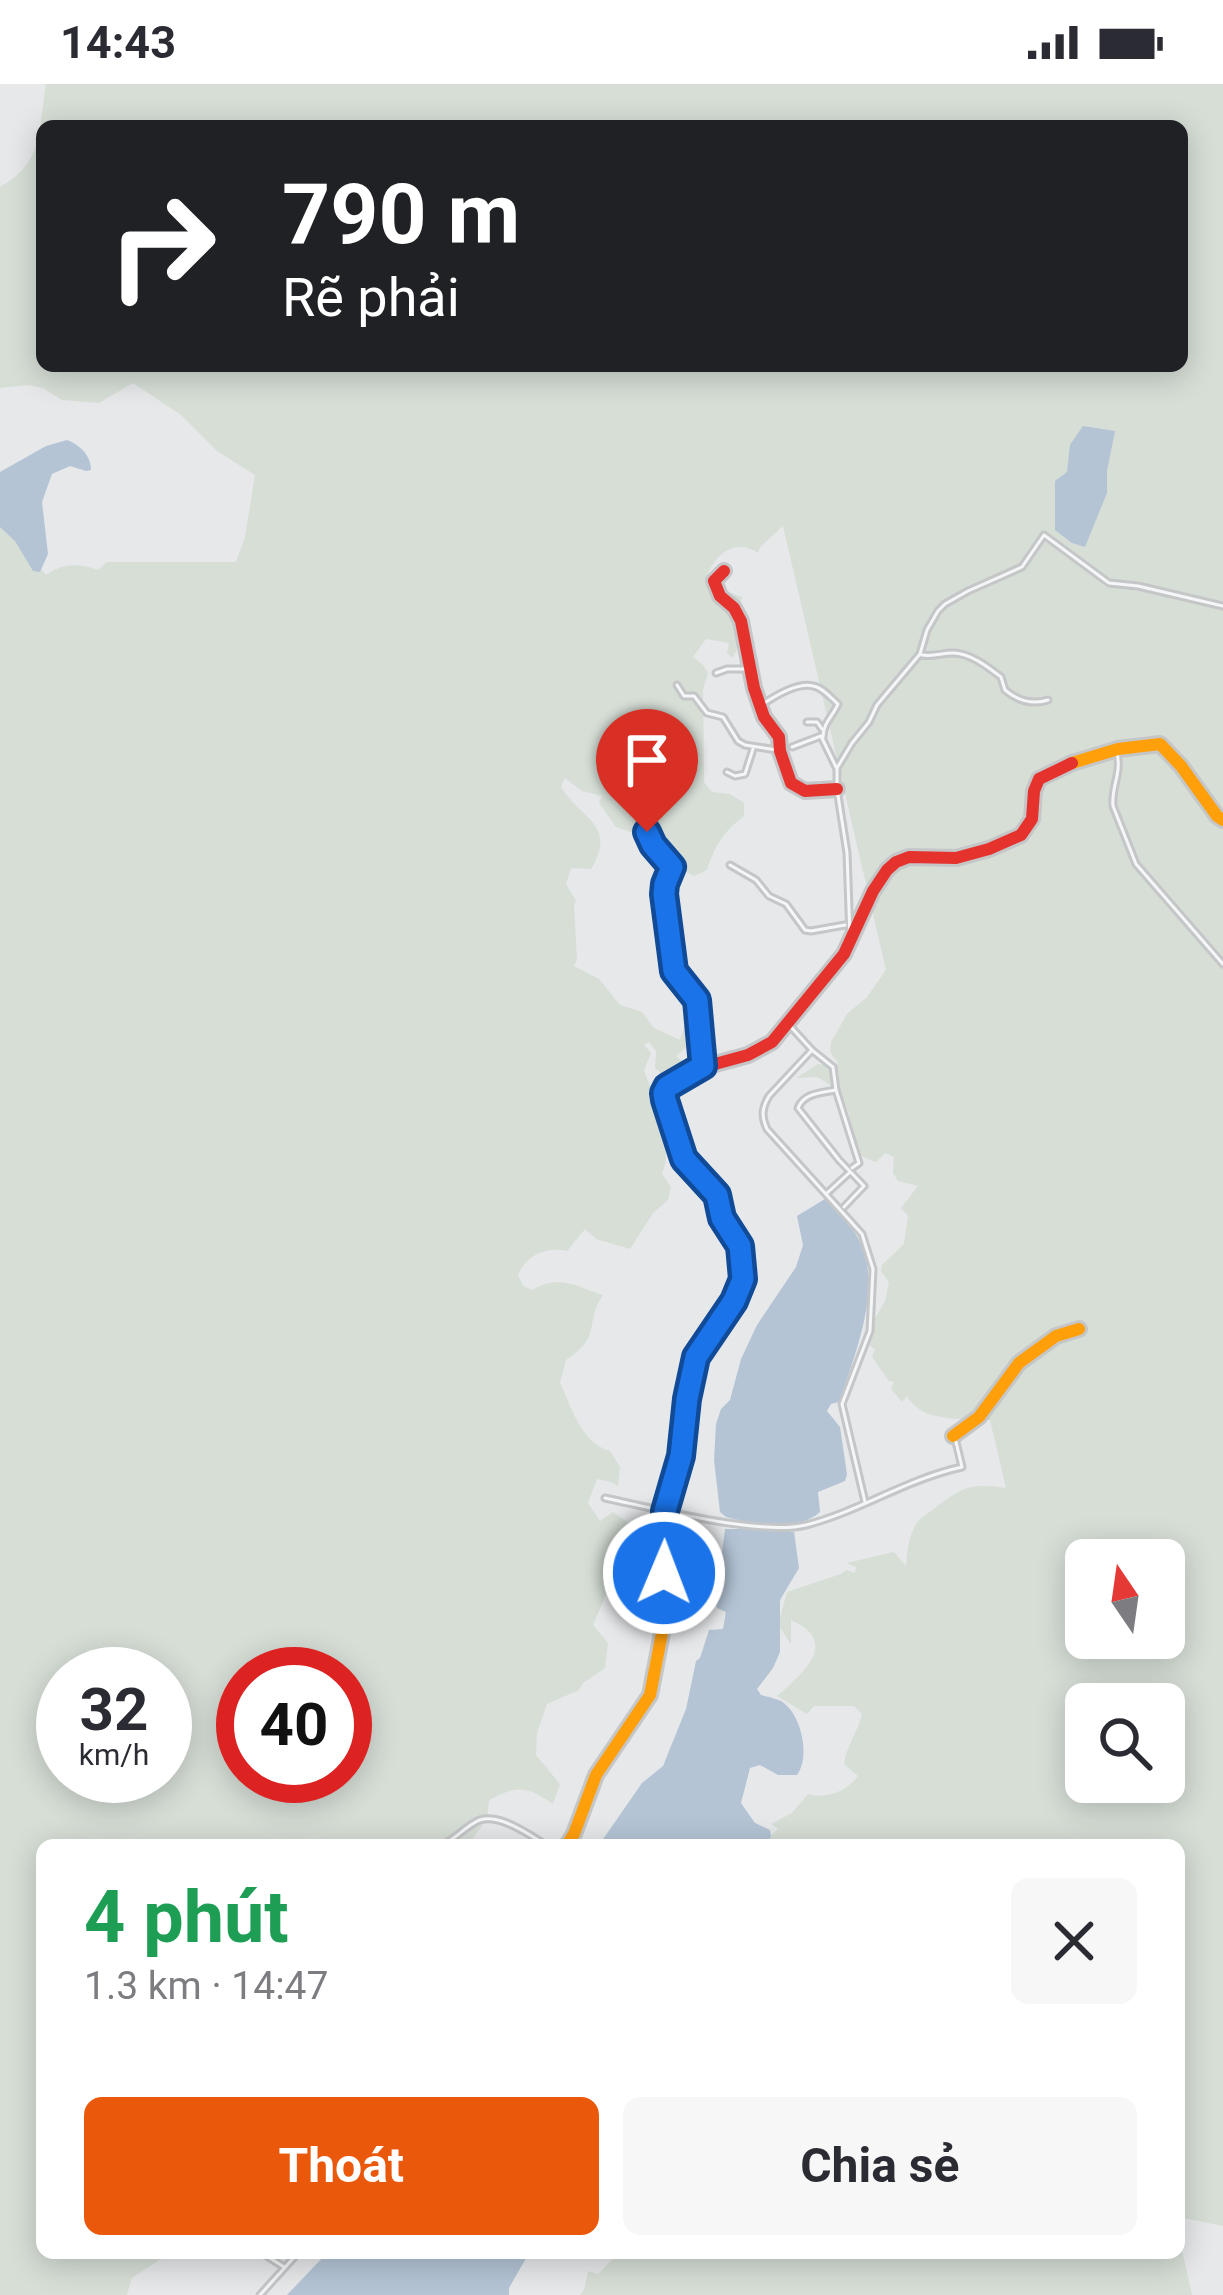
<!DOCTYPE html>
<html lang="vi">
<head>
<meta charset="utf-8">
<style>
	body { margin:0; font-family:Roboto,sans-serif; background:#f7f7f7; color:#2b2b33; height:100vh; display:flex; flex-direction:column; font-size:45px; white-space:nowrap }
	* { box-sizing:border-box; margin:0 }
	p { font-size:39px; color:#7c7c81 }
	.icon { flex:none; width:66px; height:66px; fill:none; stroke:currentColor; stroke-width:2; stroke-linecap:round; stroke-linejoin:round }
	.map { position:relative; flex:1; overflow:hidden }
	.side { position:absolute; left:36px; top:1755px; width:1149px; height:420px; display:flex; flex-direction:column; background:#fff; border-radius:18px; box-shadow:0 6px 30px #0003 }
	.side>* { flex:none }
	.banner { position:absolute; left:36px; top:36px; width:1152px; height:252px; border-radius:18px; box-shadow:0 6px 30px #0003; background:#202124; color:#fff; overflow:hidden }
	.needle { width:78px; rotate:347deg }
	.buttons { position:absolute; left:1065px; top:1455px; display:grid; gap:24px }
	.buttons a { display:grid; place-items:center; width:120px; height:120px; border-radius:18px; background:#fff; box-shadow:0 6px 30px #0003; font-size:60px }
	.speed { position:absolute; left:36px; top:1563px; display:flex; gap:24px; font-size:60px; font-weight:700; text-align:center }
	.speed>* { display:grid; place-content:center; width:156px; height:156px; border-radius:50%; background:#fff; box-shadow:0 6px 30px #0003; line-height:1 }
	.speed small { font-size:30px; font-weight:400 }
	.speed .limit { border:18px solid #d22; background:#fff; color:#111 }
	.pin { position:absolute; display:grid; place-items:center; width:102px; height:102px; color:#fff; margin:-123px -51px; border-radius:50% 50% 50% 0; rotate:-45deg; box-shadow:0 0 12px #0007 }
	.pin .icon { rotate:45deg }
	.me { position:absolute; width:132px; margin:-66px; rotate:1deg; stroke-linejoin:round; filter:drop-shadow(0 0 9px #0008) }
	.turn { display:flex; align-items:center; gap:42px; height:252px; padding:0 48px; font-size:54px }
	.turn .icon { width:156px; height:156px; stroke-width:2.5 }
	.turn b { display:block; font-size:84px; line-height:102px }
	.round { display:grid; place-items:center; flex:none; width:126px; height:126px; border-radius:18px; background:#f7f7f7 }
	.overview { display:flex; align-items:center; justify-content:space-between; height:204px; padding:0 48px }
	h1 { font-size:72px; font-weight:700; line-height:90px; color:#1e9e55 }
	.button { display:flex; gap:24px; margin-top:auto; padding:24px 48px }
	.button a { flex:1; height:138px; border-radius:18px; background:#ea580c; color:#fff; font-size:48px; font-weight:700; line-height:138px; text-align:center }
	.button a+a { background:#f7f7f7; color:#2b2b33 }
	.status { display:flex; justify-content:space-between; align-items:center; height:84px; padding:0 60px; background:#fff; direction:ltr }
	.status svg { height:33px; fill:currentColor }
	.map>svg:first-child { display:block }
</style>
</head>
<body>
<div class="status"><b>14:43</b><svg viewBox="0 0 49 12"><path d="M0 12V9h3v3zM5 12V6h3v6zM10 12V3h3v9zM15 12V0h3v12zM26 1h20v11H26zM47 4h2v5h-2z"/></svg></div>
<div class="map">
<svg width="1223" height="2211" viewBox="0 0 1223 2211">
	<rect width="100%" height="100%" fill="#e6e8ea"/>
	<g fill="#d6ded6" fill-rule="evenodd">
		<path d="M46,0h1177v2142l-44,-9v-372h-414l4,-8 9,-8 -7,-5 21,-11 16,-19c19,5 38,-2 50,-18l-14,-12c2,-18 14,-32 18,-50l-8,-8h-40l-7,8 -30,-18c26,-23 64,-54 14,-76v24l-13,-19 9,-33 54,-18 5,-4 9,3 1,-6 -9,-4 47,-11 12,14c1,-12 2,-26 8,-38 4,-9 13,-14 21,-20 28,-22 37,-25 71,-20l-16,-68c-27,-2 -69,3 -83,-24l-5,6 -11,-13 3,-7 -5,-1 -17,-24 3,-8 -13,-8 23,-40 4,-19 -8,-11 1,-6 22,-21 4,-28 -7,-8 17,-22 -20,-5 -5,-8 1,-16 -9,-4 -9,9c-30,-8 -22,-27 -27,-48 -4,-14 -17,-32 -33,-37 -1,0 -19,1 -20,1l22,-14 15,2 5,-3 -8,-11 1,-10 16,-28 20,-17 19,-27 -103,-444 -23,21 -2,6c-25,-17 -48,5 -53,31l37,13 -4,17 1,30 -6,14 -6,-5 2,-10 -23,-4 -13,18 10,8 5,8 -5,17 1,92 8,10 18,2 14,9v13c-20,15 -30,31 -37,54l-13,6 -16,-8 -10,-16 -14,-12 -38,-13 -17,-24 3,-7 -20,-5 -17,-13 -4,9c19,32 57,37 30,82l-20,-1 -5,16 10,17 -2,4 3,54 -3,7 25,13 21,26 22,7 12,16 26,12 7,-20 5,8 -2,16 -14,12 6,5 -13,19 -14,-12 1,-17 -7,-9 -5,3 7,8 -7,17c11,31 31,72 18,104l9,13 -3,13 -15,13 -23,36 -34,-10 -11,-10 -18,22c-21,-5 -41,4 -49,24l5,11 9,4c27,-16 44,-4 71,5 -20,29 1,40 -37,65l-6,23c12,25 21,60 50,68l10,16 -2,19 -7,-4 -14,-3 -9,24 12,18 13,-9 20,14 10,-8 9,4 5,5 -9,11 -31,19 -6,11 -5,26 -13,31 15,18 -3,25 -22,15 -4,7 -32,14 -10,29 -1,22 24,29 -7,20c-26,-18 -36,-19 -64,-4l-2,19 -19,26h-426v408h128l-38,25 -5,17h-127v-1774l46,54c17,-12 33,-12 52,-5l9,-8h129l9,-25 10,-62 -38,-24 -36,-36 -48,-32 -34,20 -37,-3 -19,-12 -14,-3 -29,3v-201c45,-25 38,-57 46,-103zM42,42h1140v240h-1140zM1086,1476h78v78h-78zM63,1590h102v102h-102zM243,1590h102v102h-102zM1086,1620h78v78h-78z"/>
		<path d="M1179,2153l13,58h-612l4,-5 4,-19 10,3 21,-21h560z"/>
	</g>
	<g fill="#b4c4d5">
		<path d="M1083,342l32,5 -8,40v22l-22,54 -13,-4 -17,-13v-49l12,-9 3,-27z"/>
		<path d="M67,356c13,5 24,15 24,30l-5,1 -16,-5 -18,8 -10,28 6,52 -8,18 -7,-1 -18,-30 -15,-14v-55l46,-26z"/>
		<path d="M825,1115c12,14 29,28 36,45 21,45 -7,114 -22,158l-8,2 -4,7 13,16 7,47 -2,7 -27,11 2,20c-15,13 -34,13 -54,11l1,8 27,1 5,36 -19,32v52l-7,16 -16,21 4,6c3,1 16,4 20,6 20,12 30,55 16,74h-19l-18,-10 -10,3 -9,35 14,20 15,7 1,6 -4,9h-168l43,-62 21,-17 23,-57 10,-48 4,-3 9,-28 14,-1 3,-17 -9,-4 -1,-6 9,-73h25l1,-6 -25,-6 -6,-5 -6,-52 2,-36 5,-15 9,-9 11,-41 16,-34 39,-58 7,-22 -6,-29z"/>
		<path d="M327,2169h202l-20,35v7h-222z"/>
	</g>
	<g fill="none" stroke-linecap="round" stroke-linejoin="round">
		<g stroke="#c4c6c8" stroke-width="9">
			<g id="street">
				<path d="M922,571c12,2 19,-2 31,-2 17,0 35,14 48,24l4,13c13,11 27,15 43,10"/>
				<path d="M716,589l11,-4h20"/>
				<path d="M677,601l7,11h10l13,17 16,4 15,24 7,4 32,5"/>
				<path d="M763,620c12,-8 34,-22 50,-18 9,1 18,12 25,18 -5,12 -15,19 -15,33"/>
				<path d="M807,638h10l5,7"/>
				<path d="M792,663l29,-11 15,31"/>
				<path d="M1117,669c5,20 -6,34 -4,53l23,58 87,100"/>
				<path d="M727,688l8,4 10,-2 8,-25"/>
				<path d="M639,739l8,9 6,13 19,22 -7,16 -1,11 10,77 23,29 6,64"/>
				<path d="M730,781l26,15 13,16 17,8 19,26 6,1 34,-6"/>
				<path d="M850,854l-3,-85 -10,-64v-21l15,-25 17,-21 8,-17 43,-51 7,-24 11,-19 7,-7 23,-13 54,-24 22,-32 65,48 29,3 85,20"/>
				<path d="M790,942l22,24 -43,46c-7,12 -8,20 -2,33l95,105 11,35 -3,62 -28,73 23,98"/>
				<path d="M813,967l20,16 3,23 23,73 -7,5"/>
				<path d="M836,1006c-15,3 -32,3 -38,18l41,52 25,26 -20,21"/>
				<path d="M826,1110l23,-21"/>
				<path d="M605,1414c48,10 155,38 201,27 54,-14 101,-46 156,-58l-6,-25 -6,-9"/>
				<path d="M442,1761c13,-6 20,-15 32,-22 20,-14 54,11 72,22"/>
				<path d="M262,2169l22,14"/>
				<path d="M260,2211l38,-42"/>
			</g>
		</g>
		<g stroke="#c4c6c8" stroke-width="18">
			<g id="slow">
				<path d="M1072,679l46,-14 42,-5 21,22 36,50 6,4"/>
				<path d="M953,1352l26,-19 40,-54 37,-27 23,-7"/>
				<path d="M567,1761l7,-11 22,-59 54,-80 13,-67 2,-117 16,-55 10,-79 8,-27 35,-49 10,-22 -4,-33"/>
			</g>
		</g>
		<g stroke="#c4c6c8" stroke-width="18">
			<g id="jam">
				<path d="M724,487l-10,10 6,15 14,12 7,13 13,67 10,29 15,20 1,14 11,32 14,8 32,-2"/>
				<path d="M740,1162l-18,-28 -5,-23 -35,-41 -18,-64 29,-20 55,-15 24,-13 72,-88 29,-63 14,-21 9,-8 13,-5 47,1 33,-9 32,-14 11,-16 2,-28 5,-12 33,-16"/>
			</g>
		</g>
		<use href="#street" stroke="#f5f6f7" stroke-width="3"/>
		<use href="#slow" stroke="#ff9f0a" stroke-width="12"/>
		<use href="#jam" stroke="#e5322d" stroke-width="12"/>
	</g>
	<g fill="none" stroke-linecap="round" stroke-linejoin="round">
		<g stroke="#114b97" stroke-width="30">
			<path id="route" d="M647,748l6,13 19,22 -7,17 -1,10 10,77 23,29 6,66 -36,21 -3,6 1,7 19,59 33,36 5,23 18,28 3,33 -9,22 -38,56 -9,42 -6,57 -16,55 -1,62"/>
		</g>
		<use href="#route" stroke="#1a73e8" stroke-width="21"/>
	</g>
</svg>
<div class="buttons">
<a><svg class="needle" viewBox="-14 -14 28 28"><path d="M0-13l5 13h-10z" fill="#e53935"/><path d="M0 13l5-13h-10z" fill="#7c7c81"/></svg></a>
<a><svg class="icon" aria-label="search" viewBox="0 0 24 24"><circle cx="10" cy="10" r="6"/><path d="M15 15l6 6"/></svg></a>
</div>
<div class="speed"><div>32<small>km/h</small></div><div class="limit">40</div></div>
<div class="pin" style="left:647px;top:748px;background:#d93025"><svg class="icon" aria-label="arrive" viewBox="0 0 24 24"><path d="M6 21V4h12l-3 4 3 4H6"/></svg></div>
<svg class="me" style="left:664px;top:1489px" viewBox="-20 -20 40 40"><circle r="17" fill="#1a73e8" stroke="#fff" stroke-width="3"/><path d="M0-11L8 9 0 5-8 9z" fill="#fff"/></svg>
<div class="banner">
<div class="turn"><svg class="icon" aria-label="right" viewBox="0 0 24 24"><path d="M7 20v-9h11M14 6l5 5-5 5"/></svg><div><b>790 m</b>Rẽ phải</div></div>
</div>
<section class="side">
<div class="overview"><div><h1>4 phút</h1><p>1.3 km · 14:47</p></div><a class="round"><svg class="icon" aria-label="close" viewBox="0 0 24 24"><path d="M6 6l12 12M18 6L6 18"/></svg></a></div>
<div class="button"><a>Thoát</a><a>Chia sẻ</a></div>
</section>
</div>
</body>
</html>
